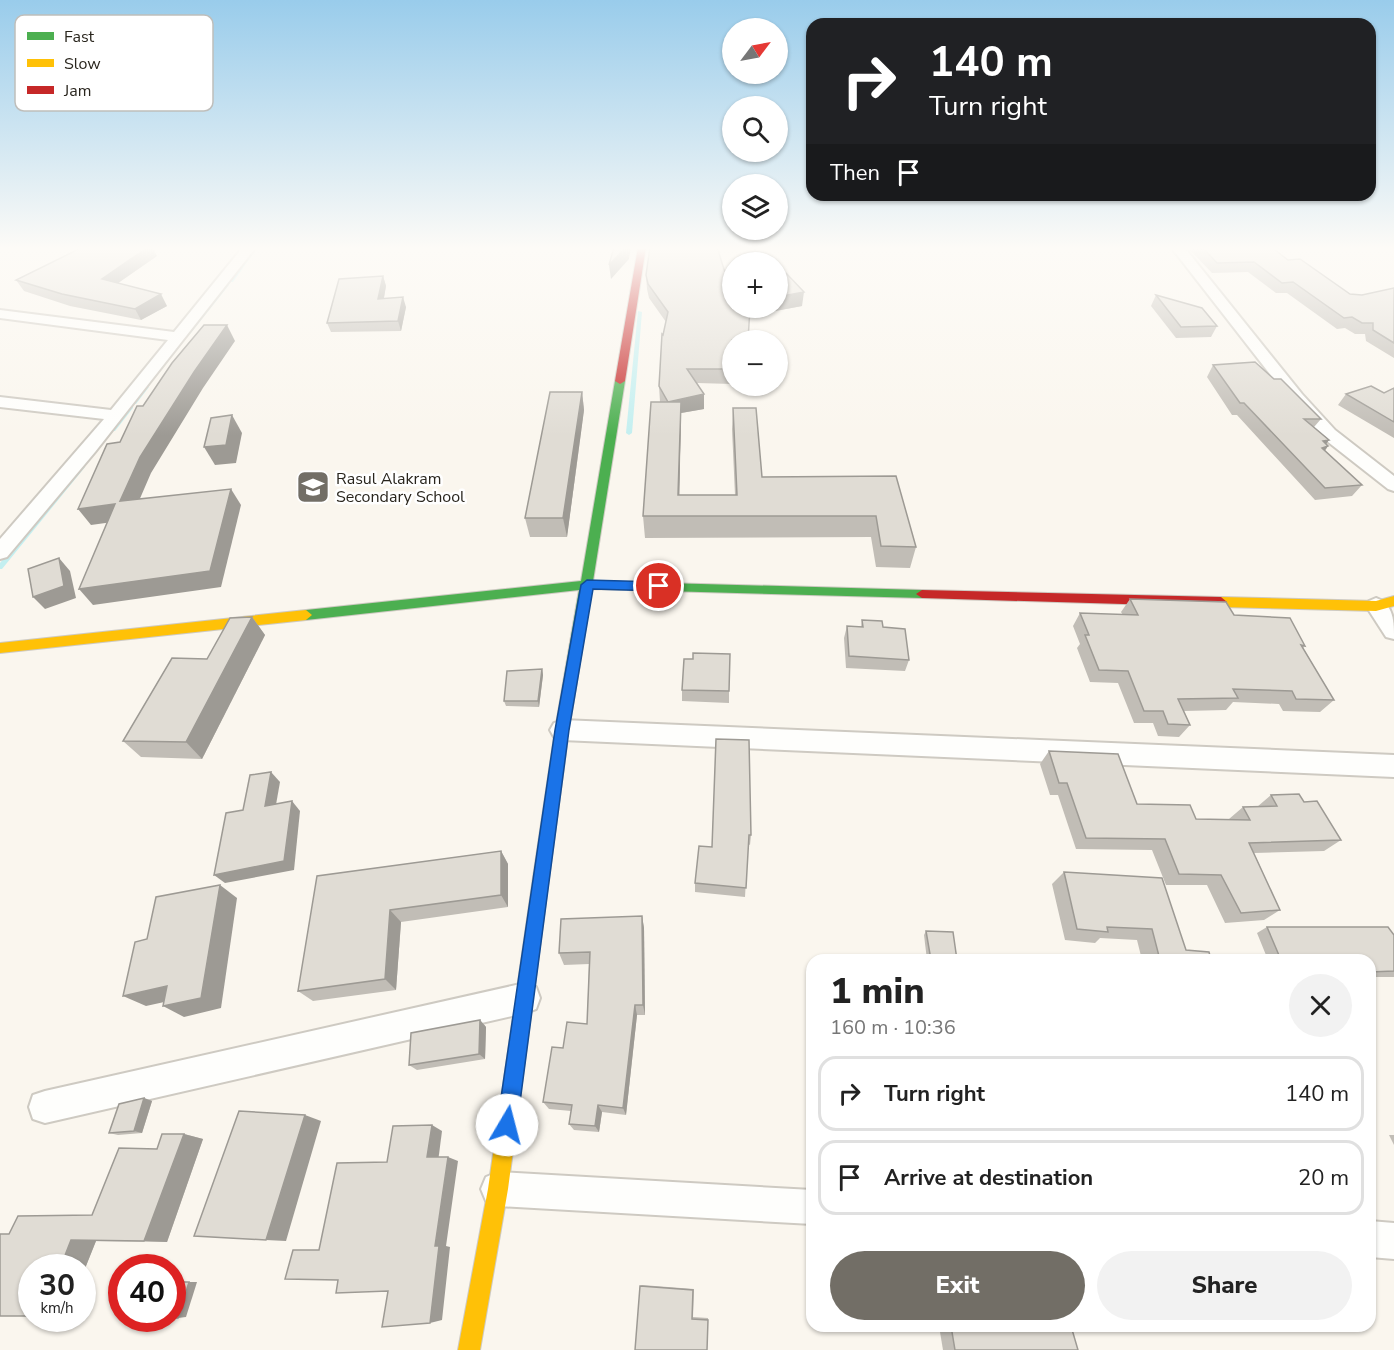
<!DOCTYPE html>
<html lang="en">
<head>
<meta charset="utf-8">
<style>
	body { margin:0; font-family:"Nunito Sans",sans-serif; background:#f2f2f2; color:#222; height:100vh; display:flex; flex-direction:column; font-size:22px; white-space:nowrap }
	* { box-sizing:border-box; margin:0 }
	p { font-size:20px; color:#767676 }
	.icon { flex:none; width:33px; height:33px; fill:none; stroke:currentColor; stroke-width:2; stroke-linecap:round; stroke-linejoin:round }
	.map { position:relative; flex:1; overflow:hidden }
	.drawer { position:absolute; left:806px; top:954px; width:570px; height:378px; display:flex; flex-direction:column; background:#fff; border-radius:18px; box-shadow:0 2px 4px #0004 }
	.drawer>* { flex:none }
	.banner { position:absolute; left:806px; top:18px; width:570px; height:183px; border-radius:18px; box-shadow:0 2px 4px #0004; background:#202124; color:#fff; overflow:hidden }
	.needle { width:39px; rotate:58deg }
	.controls { position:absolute; left:722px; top:18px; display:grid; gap:12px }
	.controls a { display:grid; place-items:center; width:66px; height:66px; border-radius:50%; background:#fff; box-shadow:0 2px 4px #0004; font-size:30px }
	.speed { position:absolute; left:18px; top:1254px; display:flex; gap:12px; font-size:30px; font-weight:700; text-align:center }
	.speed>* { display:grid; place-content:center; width:78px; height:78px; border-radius:50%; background:#fff; box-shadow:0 2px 4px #0004; line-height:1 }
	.speed small { font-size:15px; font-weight:400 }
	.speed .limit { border:9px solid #d22; background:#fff; color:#111 }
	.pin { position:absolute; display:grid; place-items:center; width:51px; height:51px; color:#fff; margin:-26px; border:3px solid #fff; border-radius:50%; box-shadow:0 2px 6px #0007 }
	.me { position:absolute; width:66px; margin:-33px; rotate:8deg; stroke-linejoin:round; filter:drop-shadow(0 0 4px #0008) }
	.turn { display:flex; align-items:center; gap:21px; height:126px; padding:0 24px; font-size:27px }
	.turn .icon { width:78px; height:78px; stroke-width:2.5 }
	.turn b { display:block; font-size:42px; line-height:51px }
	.then { display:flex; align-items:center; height:57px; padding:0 24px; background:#0003; gap:12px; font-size:22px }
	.round { display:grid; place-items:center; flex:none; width:63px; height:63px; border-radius:32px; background:#f2f2f2 }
	.summary { display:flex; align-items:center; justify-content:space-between; height:102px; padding:0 24px }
	h1 { font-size:36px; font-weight:800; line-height:45px }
	.button { display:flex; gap:12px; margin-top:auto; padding:12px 24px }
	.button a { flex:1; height:69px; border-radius:36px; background:#726e66; color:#fff; font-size:24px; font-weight:800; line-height:69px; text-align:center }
	.button a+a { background:#f2f2f2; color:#222 }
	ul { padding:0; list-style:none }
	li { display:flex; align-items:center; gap:18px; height:75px; margin:0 12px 9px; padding:0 12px; border:3px solid #e0e0e0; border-radius:18px }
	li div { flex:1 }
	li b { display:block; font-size:22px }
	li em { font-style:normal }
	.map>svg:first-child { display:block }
</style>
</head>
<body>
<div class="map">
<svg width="1394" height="1350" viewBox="0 0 1394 1350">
	<rect width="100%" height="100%" fill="#faf6ee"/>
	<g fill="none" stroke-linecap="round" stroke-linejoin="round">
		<g fill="#c3eff0" fill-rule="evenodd">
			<path d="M254,247h4l-25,35h-4v-2z"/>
			<path d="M225,284l4,1 -39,49h-4v-2z"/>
			<path d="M638,311l4,1 -10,121 -3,2 -3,-2z"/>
			<path d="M144,386l5,1 -13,17h-4l-1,-1z"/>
			<path d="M131,405l2,1v2l-18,23h-4v-2l18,-23z"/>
			<path d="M83,464l2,1v2l-83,102h-2v-6l81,-98z"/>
		</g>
		<g stroke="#cecac2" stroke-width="4">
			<g id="street">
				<path d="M243,247h13l-161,205 -88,105 -7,2v-20l104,-120 -104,-12v-10l111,13 57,-70 -168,-22v-8l174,22z"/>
				<path d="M1171,247h13l118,147 33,36 59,46v15l-6,-2 -65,-51 -33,-38z"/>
				<path d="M1376,598c18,6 18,24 18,41l-8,-2 -20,-31 3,-5z"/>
				<path d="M562,720l832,35v22l-832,-37 -8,-3 -4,-7 4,-7z"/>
				<path d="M525,983l11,4 4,11 -4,11 -11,4 -480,110 -12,-4 -4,-12 4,-12 12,-4z"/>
				<path d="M498,1172l314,18v34l-314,-18 -12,-5 -5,-12 5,-12z"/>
				<path d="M1370,1221l24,2v36l-24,-2z"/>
			</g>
		</g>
		<g stroke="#cecac2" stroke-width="2">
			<path id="fast" d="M620,378l5,3 -32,200 329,9 6,4 -6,4 -330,-9 -23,141 -20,148 -2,6 -6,2 -6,-2 -2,-6 22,-148 24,-140 -273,30 -6,-5 6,-5 275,-29 34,-200z"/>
		</g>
		<g stroke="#cecac2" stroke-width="2">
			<g id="slow">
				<path d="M1394,596v10l-18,5 -155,-4 -6,-5 6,-5 155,4z"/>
				<path d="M306,610l6,5 -6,5 -306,33v-10z"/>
				<path d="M541,870l6,2 2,6 -41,311 -28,161h-22l30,-161 45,-311 2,-6z"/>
			</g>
		</g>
		<g stroke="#cecac2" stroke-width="2">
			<g id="jam">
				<path d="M638,247h8l-21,134 -5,3 -5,-3z"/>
				<path d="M922,590l299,7 6,5 -6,5 -299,-9 -6,-4z"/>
			</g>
		</g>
		<use href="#street" fill="#fefefc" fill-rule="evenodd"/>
		<use href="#fast" fill="#4caf50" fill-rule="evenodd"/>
		<use href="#slow" fill="#ffc107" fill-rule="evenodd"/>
		<use href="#jam" fill="#c62828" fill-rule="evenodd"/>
	</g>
	<g fill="#c1bdb6">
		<path d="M1187,247h84l17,13 62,34 12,1 32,-7v70l-28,-17 -1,-7h-10l-10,-6 -8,1 -50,-36h-11l-28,-21 -36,1z"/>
		<path d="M157,256l-39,27 49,23 -26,14 -71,-14 -46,-15 -8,-11z"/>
		<path d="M646,275l82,7 74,24 -53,10 -17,24v44l-35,-1 7,26 -23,4 -2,82h56l-3,-66 1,-21 29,69 134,-1 20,71 -6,21 -34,-1 -5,-30 -226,1 -2,-22 17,-114 -1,-16 4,-51 3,-13 -17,-24 -2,-9z"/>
		<path d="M383,276l3,10 -2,12 22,9 -5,24 -70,1 -4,-9z"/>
		<path d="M1156,295l61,31 -6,11 -35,1 -25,-32z"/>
		<path d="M1213,365l61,14 47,40 -7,8 15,13 -3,4 2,2 -3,5 37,34 -10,11 -37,4 -78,-85h-5l-25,-38z"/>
		<path d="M1394,388v50l-56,-33 8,-11 38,-1z"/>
		<path d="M582,392l2,18 -17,127h-37l-5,-19z"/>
		<path d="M1130,599l104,16 71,31 -2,2 31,52 -14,12 -37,-1 -4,-7 -46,-2 -7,8 -42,1 6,14 -11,12 -21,-1 -5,-13h-19l-16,-40 -28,-1 -13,-34 3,-4 -7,-18 7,-13 43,2 -2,-3z"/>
		<path d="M252,617l13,18 -63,124 -61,-2 -18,-16 84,-82z"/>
		<path d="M862,620l21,7 26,33 -4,11 -59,-3 -2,-30 3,-12 14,1z"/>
		<path d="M542,669l1,6 -4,32 -33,-1 -2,-5z"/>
		<path d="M682,690l47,1v12l-47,-2z"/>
		<path d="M716,739l35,96 -1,10 -2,-1 -3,53 -50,-5v-9l17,-36z"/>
		<path d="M1049,751l88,53 59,15 34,1 -1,-1 14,-12h14l14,-12 33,7 37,38 -17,11 -70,2 26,57 -16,10 -39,3 -18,-38h-41l-14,-35 -76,-1 -18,-54h-8l-10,-31z"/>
		<path d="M501,851l7,13v43l-107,15 -5,68 -83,11 -15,-10 19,-115z"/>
		<path d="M1064,872l122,78 25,10h-69l-5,-20 -37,-2 -5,5 -30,-3 -13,-56z"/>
		<path d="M642,916l2,12 1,87h-8l-11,100 -24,-3 -3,20 -25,-2 -5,-6 2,-13 -22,-2 -6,-7 20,-54 24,-24 2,-60 -25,1 -5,-12z"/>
		<path d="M1267,927l127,8v42h-24v-17h-102l-11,-27z"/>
		<path d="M926,931l31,29h-30l-3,-25z"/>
		<path d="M480,1020l6,7 -1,32 -68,11 -8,-5z"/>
		<path d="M144,1098l8,3 -10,32 -24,2 -9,-2z"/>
		<path d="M184,1134l19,5 -36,103 -71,-1 -14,35v-8l-73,-34 83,-19 65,-66z"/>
		<path d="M1389,1135h5v10z"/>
		<path d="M642,1285l52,4 -1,28 15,1 -1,32 -67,-64z"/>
		<path d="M939,1326h132l7,24h-135z"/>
	</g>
	<g fill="#9d9a94">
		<path d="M148,247h4l5,9 -49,34 -6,-11z"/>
		<path d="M626,247h5l-2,12 -18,20 -2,-14z"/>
		<path d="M383,276l3,10 -4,22 -4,-9z"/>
		<path d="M804,292l-2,14 -53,10 1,-8h27v-11z"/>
		<path d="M161,294l6,12 -26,14 -6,-11z"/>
		<path d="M403,297l3,10 -5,24 -3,-10z"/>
		<path d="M227,325l8,16 -32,47 -52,85 -19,44 -12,-16 20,-44 54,-85z"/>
		<path d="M582,392l2,18 -17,127 -4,-19z"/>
		<path d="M704,394v15l-23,4 -2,103 -11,-114z"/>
		<path d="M232,415l10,18 -6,30 -21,2 -11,-18z"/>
		<path d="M1329,440l-5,7 4,-1 -9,12 4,-17z"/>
		<path d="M231,489l10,16 -20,82 -128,18 -14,-16z"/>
		<path d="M115,504l12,16 -36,5 -13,-16z"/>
		<path d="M59,558l11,13 6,27 -31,11 -12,-12z"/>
		<path d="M252,617l13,18 -63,124 -16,-17z"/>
		<path d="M542,669l1,6 -4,32 -1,-6z"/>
		<path d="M271,772l9,10 -6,34 -9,-10z"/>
		<path d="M292,801l8,10 -6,59 -69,13 -11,-8z"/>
		<path d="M501,851l7,13v43l-7,-12z"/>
		<path d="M220,885l17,13 -16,110 -37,9 -21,-11z"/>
		<path d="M390,910l11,12 -5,68 -11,-11z"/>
		<path d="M642,916l2,12 1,87 -2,-10z"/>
		<path d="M167,986l20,11 -41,9 -23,-10z"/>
		<path d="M635,1005l2,10 -11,100 -3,-7z"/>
		<path d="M480,1020l6,7 -1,32 -6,-5z"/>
		<path d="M144,1098l8,3 -10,32 -8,-2z"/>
		<path d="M598,1105l4,7 -3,20 -4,-6z"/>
		<path d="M305,1115l16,6 -35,120 -20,-1z"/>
		<path d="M432,1125l10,6 -4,31 -11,-5z"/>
		<path d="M184,1134l19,5 -36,103 -23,-1z"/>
		<path d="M448,1157l10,4 -12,85 4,1 -8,73 -12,3 5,-77z"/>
		<path d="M71,1240l25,1 -14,35v-8h-22z"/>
		<path d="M189,1282h8l-11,35 -8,1z"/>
	</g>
	<g fill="#e0dcd4" stroke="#9d9a94" stroke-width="1.5">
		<path d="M83,247h65l-46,32 59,15 -26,15 -73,-15 -46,-14z"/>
		<path d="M614,247h12l-17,18z"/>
		<path d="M650,247h67l11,35 4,-1v27h18l-2,32h-16v29h-45l17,25 -36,8 -9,-16 3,-52 1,1 5,-23 -20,-28 -2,-9z"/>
		<path d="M1202,247h69l17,13 12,-1 50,35 12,1 32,-7v55l-21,-13v-7h-11l-10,-6 -8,1 -51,-36 -11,1 -28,-21 -37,1z"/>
		<path d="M786,273l18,19 -27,5v-23z"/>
		<path d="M383,276l-5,23 25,-2 -5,24 -71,2 12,-44z"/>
		<path d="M1156,295l46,13 15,18 -36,1z"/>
		<path d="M204,325h23l-33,47 -54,85 -20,44 111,-12 -21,82 -131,18 36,-85 -37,5 29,-65 13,-2 17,-36h6l29,-43z"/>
		<path d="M1255,362l19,17h7l40,40h-17l25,21 -6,1 5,5 -6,2 40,37 -37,3 -81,-85h-4l-27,-38z"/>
		<path d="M1371,386l13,7 10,-5v34l-48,-28z"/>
		<path d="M550,392h32l-19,126h-38z"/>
		<path d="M651,402h30l-3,93h59l-4,-87h23l6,69 134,-1 20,71 -35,-1 -5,-30h-233z"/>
		<path d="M232,415l-6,30 -22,2 7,-29z"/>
		<path d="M59,558l5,28 -31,11 -5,-28z"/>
		<path d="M1130,599l96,3 8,13 56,3 15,28 -4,-1 33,55 -38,-1 -4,-8 -59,-2 5,9 -60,1 12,26 -22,-1 -5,-13h-19l-16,-40 -29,-1 -14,-35h4l-9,-22 58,2z"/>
		<path d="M252,617l-66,125 -63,-1 49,-83 35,1 23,-41z"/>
		<path d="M862,620l20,1 1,6 22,2 4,31 -60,-4 -2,-30 16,1z"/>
		<path d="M693,653l37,1 -1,37 -47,-1 2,-31h9z"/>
		<path d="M542,669l-4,32h-34l3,-30z"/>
		<path d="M716,739l33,1 2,95h-2l-3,53 -51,-5 4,-37 13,1z"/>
		<path d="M1049,751l69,3 19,50 53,1 6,14 54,1 -7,-13 34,-1 -6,-11 28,-1 5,8 13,-1 24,39 -92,3 31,67 -39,3 -20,-38 -42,-1 -14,-35 -79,-1 -19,-55h-8z"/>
		<path d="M271,772l-6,34 27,-5 -8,60 -70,14 12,-62 17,-3 7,-35z"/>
		<path d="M501,851v44l-111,15 -5,69 -87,12 19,-115z"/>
		<path d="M1064,872l98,6 24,72 23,2 2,8h-51l-8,-31 -45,-2 1,5 -31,-3z"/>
		<path d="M220,885l-19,113 -38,8 4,-20 -44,10 12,-54 12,-3 9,-42z"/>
		<path d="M642,916l1,89h-8l-12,103 -25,-3 -3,21 -26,-2 3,-19 -29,-3 9,-55 11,1 4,-26 20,2 3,-72 -31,1 2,-34z"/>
		<path d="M1267,927h121l6,8v36l-24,1v-12h-89z"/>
		<path d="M926,931l27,1 4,28h-26z"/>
		<path d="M480,1020l-1,34 -70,11 2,-32z"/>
		<path d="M144,1098l-10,33 -25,2 10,-29z"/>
		<path d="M239,1111l66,4 -39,125 -72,-4z"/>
		<path d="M432,1125l-5,32h21l-13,89h4l-9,77 -48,4 6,-36 -52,2 2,-13 -53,-1 8,-29h26l18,-87 50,-1 6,-36z"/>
		<path d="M162,1134h22l-40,107 -73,-1 -11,28h-28v48h-32v-82h9l9,-18 74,-1 27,-67 38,1z"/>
		<path d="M172,1282h17l-11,36h-6z"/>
		<path d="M640,1286l53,4 -1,29 16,1 -1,30h-72z"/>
		<path d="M951,1326h120l7,24h-123z"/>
	</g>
	<linearGradient id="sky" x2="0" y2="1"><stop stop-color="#99cceb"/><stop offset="0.57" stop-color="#fdfbf7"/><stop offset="1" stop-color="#fdfbf7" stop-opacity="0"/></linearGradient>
	<rect width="1394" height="436" fill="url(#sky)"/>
	<path fill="#1a73e8" stroke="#114b97" stroke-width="1.5" d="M587,580l72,2 6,4 -6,5 -66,-2 -24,141 -52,395 -3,8 -7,2 -7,-2 -3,-8 58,-395 26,-145z"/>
	<defs>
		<g id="school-square" transform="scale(1.725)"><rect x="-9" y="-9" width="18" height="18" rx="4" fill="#726e66" stroke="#fff"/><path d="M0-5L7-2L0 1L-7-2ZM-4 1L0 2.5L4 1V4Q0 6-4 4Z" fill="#fff"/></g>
	</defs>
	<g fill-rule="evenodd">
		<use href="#school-square" x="313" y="487"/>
	</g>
	<g text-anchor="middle" stroke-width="5" stroke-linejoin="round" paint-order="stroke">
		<g font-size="16" fill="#29251d" stroke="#fff" text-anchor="start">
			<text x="336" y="484">Rasul Alakram<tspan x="336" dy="18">Secondary School</tspan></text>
		</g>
	</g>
	<rect x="15" y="15" width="198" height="96" rx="9" fill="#fff" stroke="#bfbebb" stroke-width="1.5"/>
	<rect x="27" y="32" width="27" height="8" fill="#4caf50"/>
	<rect x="27" y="59" width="27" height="8" fill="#ffc107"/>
	<rect x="27" y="86" width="27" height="8" fill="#c62828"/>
	<g font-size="16" fill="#29251d">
		<text x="64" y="42">Fast</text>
		<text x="64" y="69">Slow</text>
		<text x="64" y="96">Jam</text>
	</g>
</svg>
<div class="controls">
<a><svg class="needle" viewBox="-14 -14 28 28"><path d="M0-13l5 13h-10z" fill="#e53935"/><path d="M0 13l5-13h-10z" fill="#767676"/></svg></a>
<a><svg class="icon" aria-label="search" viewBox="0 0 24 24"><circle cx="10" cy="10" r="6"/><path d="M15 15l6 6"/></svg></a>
<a><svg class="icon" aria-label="layers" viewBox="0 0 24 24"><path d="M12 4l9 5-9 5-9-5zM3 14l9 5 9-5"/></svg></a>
<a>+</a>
<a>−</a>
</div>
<div class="speed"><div>30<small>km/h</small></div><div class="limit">40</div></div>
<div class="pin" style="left:659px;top:586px;background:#d93025"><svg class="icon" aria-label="arrive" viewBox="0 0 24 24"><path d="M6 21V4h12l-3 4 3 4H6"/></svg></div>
<svg class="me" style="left:507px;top:1125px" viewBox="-20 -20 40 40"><circle r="19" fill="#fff"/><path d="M0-13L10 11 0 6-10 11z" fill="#1a73e8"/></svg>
<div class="banner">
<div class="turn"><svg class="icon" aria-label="right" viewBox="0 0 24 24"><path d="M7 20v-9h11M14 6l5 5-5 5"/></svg><div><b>140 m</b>Turn right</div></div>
<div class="then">Then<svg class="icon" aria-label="arrive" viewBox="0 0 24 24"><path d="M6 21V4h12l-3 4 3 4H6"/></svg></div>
</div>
<section class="drawer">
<div class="summary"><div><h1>1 min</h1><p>160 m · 10:36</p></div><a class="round"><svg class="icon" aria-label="close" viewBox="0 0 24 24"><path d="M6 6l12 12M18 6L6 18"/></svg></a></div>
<ul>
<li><svg class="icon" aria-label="right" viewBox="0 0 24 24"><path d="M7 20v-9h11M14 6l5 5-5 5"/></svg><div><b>Turn right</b></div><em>140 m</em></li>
<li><svg class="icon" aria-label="arrive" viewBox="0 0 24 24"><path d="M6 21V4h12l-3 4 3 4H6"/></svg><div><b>Arrive at destination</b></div><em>20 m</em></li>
</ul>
<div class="button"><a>Exit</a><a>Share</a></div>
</section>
</div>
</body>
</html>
